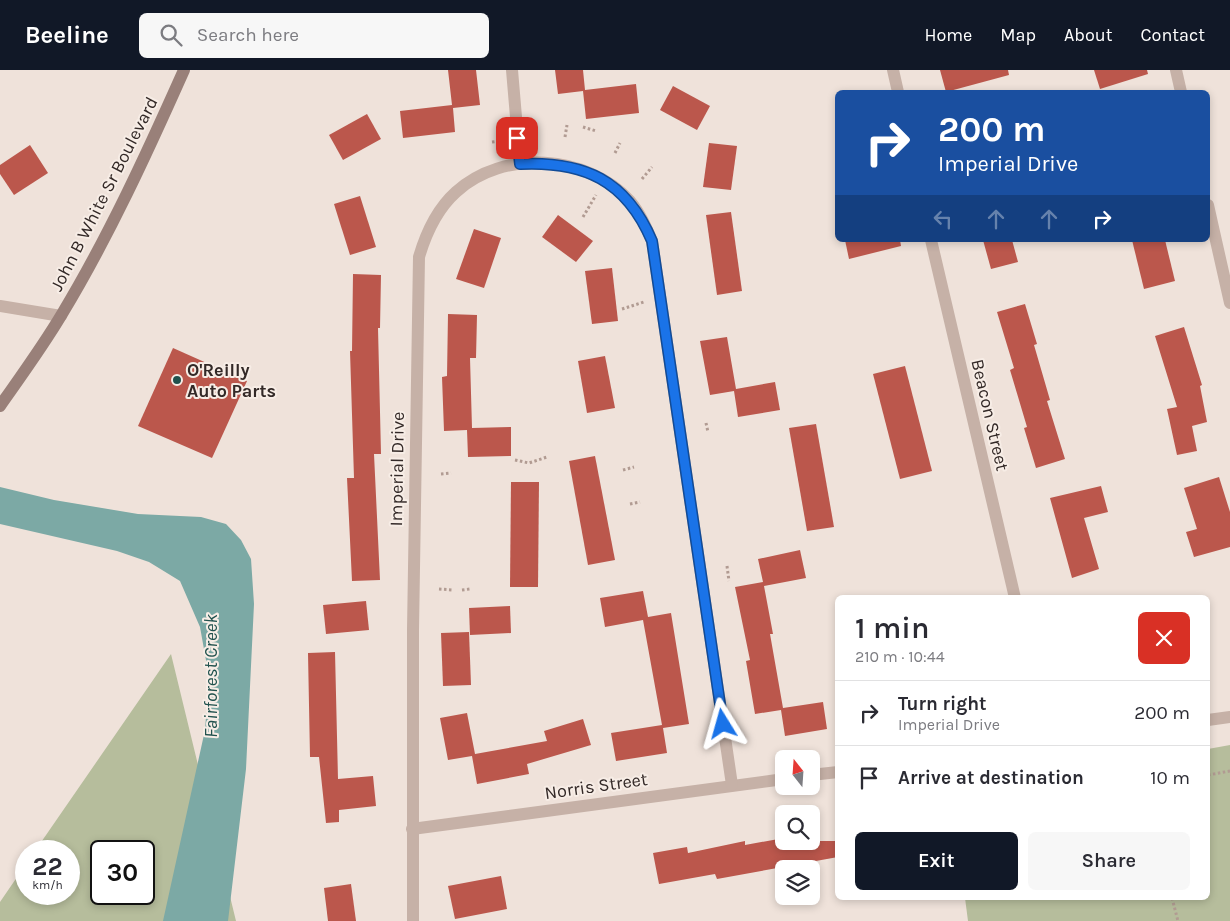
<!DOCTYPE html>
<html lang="en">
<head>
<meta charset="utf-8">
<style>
	body { margin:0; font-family:Karla,sans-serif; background:#f7f7f7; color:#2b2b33; height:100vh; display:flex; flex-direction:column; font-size:19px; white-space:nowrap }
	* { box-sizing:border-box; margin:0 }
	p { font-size:16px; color:#7c7c81 }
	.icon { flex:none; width:28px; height:28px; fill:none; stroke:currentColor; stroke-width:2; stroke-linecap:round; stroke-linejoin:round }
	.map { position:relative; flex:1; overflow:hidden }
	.side { position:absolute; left:835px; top:525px; width:375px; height:305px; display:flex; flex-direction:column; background:#fff; border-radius:8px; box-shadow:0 2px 8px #0003 }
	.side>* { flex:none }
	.banner { position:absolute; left:835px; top:20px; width:375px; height:152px; border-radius:8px; box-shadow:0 2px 8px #0003; background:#1a4fa0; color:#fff; overflow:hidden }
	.needle { width:32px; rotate:343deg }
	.fabs { position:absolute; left:775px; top:680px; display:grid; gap:10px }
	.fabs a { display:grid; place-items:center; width:45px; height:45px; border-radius:8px; background:#fff; box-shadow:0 2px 8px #0003; font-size:25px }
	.speed { position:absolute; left:15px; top:770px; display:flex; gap:10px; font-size:25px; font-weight:700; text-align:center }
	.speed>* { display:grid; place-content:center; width:65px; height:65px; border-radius:50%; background:#fff; box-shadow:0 2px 8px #0003; line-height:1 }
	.speed small { font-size:12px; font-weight:400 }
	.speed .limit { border:2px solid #111; border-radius:8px; background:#fff; color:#111 }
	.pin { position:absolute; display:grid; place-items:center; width:42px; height:42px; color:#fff; margin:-21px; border-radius:10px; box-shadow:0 2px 8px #0006 }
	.me { position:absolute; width:55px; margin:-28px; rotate:352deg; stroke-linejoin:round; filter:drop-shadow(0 0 4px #0008) }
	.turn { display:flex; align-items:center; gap:18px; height:105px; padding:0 20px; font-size:22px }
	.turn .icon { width:65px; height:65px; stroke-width:2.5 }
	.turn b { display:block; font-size:35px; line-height:42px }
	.lanes { display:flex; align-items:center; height:48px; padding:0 20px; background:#0003; justify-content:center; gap:25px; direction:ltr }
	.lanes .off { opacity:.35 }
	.round { display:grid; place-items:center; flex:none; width:52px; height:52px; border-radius:8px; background:#f7f7f7 }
	.head { display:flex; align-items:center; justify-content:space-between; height:85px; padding:0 20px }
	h1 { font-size:30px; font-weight:600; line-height:38px }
	.primary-button { display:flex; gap:10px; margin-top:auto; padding:10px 20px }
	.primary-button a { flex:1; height:58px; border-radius:8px; background:#111827; color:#fff; font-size:20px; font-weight:600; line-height:58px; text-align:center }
	.primary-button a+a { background:#f7f7f7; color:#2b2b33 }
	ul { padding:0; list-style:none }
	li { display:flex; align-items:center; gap:15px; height:65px; padding:0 20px; border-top:1px solid #e1e1e2 }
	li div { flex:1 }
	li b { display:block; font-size:19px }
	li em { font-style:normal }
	header { display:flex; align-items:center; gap:30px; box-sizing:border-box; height:70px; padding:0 25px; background:#111827; color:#fff }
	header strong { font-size:24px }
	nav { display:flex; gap:28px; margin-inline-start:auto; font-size:18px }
	.search { width:350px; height:45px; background:#f7f7f7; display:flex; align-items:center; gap:12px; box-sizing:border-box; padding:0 18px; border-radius:8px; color:#7c7c81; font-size:19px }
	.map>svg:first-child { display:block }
</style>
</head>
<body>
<header>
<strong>Beeline</strong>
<div class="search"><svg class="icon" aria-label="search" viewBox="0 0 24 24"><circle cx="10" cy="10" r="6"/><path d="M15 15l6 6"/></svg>Search here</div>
<nav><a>Home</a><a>Map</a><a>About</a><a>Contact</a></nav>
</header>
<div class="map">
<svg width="1230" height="851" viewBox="0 0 1230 851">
	<rect width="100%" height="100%" fill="#efe2da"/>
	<g fill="#b6bd9c" fill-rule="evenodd">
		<path d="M171,584l65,267h-236v-19l26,-38v30h43v-43h-34zM101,781h43v43h-43z"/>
		<path d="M1230,675v176h-262l-3,-23h243v-149z"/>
	</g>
	<path fill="#7ca9a5" d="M0,417l54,13 84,14 63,3 25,7 15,16 10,19 3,45 -8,165 -18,152h-65l42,-191 4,-53 -9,-50 -20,-46 -31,-19 -32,-11 -117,-27z"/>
	<g fill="#bb574c">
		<path d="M448,0h28l4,35 -27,3 2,24 -52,6 -3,-27 52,-6z"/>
		<path d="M555,0h28l2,20 51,-6 3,29 -53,6 -3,-28 -25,3z"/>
		<path d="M940,0h68l1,5 -63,17z"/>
		<path d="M1094,0h53l1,4 -48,15z"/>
		<path d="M673,16l37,20 -13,24 -37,-20z"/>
		<path d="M367,44l14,25 -38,21 -14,-25z"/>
		<path d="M709,73l28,3 -6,44 -28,-3z"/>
		<path d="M30,75l18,28 -34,22 -14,-21v-9z"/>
		<path d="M360,126l16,51 -26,8 -16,-51z"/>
		<path d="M731,142l11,79 -25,4 -11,-80z"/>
		<path d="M558,145l35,26 -17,21 -34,-25z"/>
		<path d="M474,159l27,9 -17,50 -28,-9z"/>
		<path d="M845,170h55l1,6 -52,13z"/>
		<path d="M983,170h29l6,22 -27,7z"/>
		<path d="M1132,170h33l10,41 -31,8z"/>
		<path d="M612,198l6,53 -26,3 -7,-53z"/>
		<path d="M353,204l28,1 -1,53h-2l3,126h-7l6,126 -28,1 -5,-103h7l-4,-127h2z"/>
		<path d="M1025,234l12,40 -3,1 16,55 -3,1 18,58 -29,9 -12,-40 3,-1 -17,-57 4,-2 -17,-56z"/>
		<path d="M448,244l29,1 -1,43h-6l2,70 39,-1v29l-43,1 -1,-27 -23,1 -2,-54 5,-1z"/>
		<path d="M1184,257l18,58 -2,1 7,36 -15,4 5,25 -20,4 -10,-46 10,-2 -22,-71z"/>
		<path d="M727,267l9,52 39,-7 5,28 -42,7 -4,-26 -24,4 -10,-54z"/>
		<path d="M173,278l74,33 -35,77 -74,-32z"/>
		<path d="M605,286l10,52 -28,5 -9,-52z"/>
		<path d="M905,296l27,105 -32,8 -27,-105z"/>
		<path d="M816,354l18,103 -27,4 -18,-103z"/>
		<path d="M595,386l20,104 -27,5 -19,-104z"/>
		<path d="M1219,407l11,35v35l-36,10 -8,-25 11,-3 -13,-41z"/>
		<path d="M511,412h28l-1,105h-28z"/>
		<path d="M1101,416l7,26 -24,6 15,51 -27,9 -22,-80z"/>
		<path d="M800,480l6,28 -42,8 9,48h-3l13,74 40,-6 4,27 -42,7 -4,-26 -26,4 -9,-53 4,-1 -15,-73 28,-5 -5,-23z"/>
		<path d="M643,521l5,26 23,-4 18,111 -26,4 4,25 -51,8 -5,-28 51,-8 -19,-105 -38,7 -5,-29z"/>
		<path d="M366,531l3,29 -43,4 -3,-29z"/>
		<path d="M510,536l1,27 -41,2 -1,-27z"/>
		<path d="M469,562l2,53 -28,1 -2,-53z"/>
		<path d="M335,582l3,127 35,-3 3,30 -37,4v12l-13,1 -7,-66h-9l-2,-104z"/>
		<path d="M467,643l8,41 72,-13 -3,-10 39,-12 8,26 -64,19 2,10 -52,10 -5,-28 -24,4 -8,-42z"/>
		<path d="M784,768v3h54v16l-121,22 -2,-5 -56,10 -6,-31 34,-6 1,6 57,-12v4z"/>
		<path d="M501,806l6,33 -52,10 -7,-33z"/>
		<path d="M351,814l5,37h-28l-4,-33z"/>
	</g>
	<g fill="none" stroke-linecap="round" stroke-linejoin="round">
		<g stroke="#b19b92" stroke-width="3" stroke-dasharray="2.5 2.5" stroke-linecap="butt">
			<path d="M583,57l13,4"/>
			<path d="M565,67l2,-12"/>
			<path d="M492,72l8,-1"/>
			<path d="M615,83l5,-10"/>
			<path d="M642,109l10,-12"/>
			<path d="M583,147l13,-22"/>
			<path d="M622,239l22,-7"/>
			<path d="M706,353l2,9"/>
			<path d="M515,390l14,3 18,-6"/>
			<path d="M623,400l11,-3"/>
			<path d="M441,404l10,-1"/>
			<path d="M630,434l10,-2"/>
			<path d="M727,496l2,15"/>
			<path d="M439,519l14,1"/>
			<path d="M462,520l8,-1"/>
			<path d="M1208,705l22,-4"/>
			<path d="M1172,828l6,23"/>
		</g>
		<g stroke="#c6b1a7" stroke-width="12">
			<path d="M512,0l8,94"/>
			<path d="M893,0l5,22"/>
			<path d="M1176,0l5,22"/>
			<path d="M1208,135l22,98"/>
			<path d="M931,170l84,358"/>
			<path d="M0,236l61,10"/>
			<path d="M1208,650l22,-3"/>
			<path d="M811,705l27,-3"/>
			<path d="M412,759l372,-50"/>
			<path d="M413,851v-291l6,-373c7,-24 17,-47 37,-65 47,-43 131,-38 174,9 10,12 16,26 22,40l80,544"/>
		</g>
		<path stroke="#998079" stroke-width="12" d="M0,336c21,-30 43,-60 62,-92 47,-78 85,-161 122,-244"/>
	</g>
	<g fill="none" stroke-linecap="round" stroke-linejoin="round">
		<g stroke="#114b97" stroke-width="12">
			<path id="route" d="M517,68l3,26c64,-3 106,16 132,77l71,483"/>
		</g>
		<use href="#route" stroke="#1a73e8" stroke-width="9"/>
	</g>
	<circle fill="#20514d" stroke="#f7ede6" stroke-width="2" cx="177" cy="310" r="5"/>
	<g text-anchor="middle" stroke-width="4" stroke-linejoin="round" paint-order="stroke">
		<g font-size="18" fill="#332927" stroke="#f7ede6">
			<text transform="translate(104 124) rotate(-63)" y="6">John B White Sr Boulevard</text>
			<text transform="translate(990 345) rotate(77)" y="6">Beacon Street</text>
			<text transform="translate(397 399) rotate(-89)" y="6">Imperial Drive</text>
			<text transform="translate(596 716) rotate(-8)" y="6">Norris Street</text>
		</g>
		<g font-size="18" font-weight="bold" fill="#332927" stroke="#f7ede6" text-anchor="start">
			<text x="187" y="306">O'Reilly<tspan x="187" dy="21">Auto Parts</tspan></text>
		</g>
		<g font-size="19" font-style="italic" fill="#20514d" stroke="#f7ede6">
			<text transform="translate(210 606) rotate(-90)" y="7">Fairforest Creek</text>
		</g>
	</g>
</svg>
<div class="fabs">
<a><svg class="needle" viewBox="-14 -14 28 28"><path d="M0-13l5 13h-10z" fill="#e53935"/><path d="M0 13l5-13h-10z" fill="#7c7c81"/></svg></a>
<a><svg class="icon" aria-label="search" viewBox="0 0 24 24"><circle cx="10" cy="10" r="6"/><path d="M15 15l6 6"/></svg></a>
<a><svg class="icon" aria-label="layers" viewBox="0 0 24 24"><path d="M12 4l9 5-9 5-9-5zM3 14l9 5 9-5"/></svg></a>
</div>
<div class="speed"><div>22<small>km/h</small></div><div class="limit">30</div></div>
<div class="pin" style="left:517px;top:68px;background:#d93025"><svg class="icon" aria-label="arrive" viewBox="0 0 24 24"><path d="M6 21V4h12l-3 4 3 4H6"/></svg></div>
<svg class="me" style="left:723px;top:654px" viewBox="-20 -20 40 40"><path d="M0-17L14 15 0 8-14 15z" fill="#1a73e8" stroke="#fff" stroke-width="4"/></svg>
<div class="banner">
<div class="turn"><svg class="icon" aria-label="right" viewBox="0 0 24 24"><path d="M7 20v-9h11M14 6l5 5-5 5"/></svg><div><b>200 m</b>Imperial Drive</div></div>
<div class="lanes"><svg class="icon off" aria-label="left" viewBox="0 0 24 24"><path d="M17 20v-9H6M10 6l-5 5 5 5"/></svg><svg class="icon off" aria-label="ahead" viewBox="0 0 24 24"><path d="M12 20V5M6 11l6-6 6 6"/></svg><svg class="icon off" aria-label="ahead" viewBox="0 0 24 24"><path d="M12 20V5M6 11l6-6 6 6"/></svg><svg class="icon" aria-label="right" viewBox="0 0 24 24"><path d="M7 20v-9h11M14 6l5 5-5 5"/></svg></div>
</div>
<section class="side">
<div class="head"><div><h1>1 min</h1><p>210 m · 10:44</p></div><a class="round" style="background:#d93025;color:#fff"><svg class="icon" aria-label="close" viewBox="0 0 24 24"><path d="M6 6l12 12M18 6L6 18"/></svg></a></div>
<ul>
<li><svg class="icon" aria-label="right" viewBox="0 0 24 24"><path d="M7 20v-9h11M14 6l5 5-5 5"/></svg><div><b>Turn right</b><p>Imperial Drive</p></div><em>200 m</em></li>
<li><svg class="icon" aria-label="arrive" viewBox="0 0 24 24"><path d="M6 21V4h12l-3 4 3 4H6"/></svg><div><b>Arrive at destination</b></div><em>10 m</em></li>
</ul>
<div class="primary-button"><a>Exit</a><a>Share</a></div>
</section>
</div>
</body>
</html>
